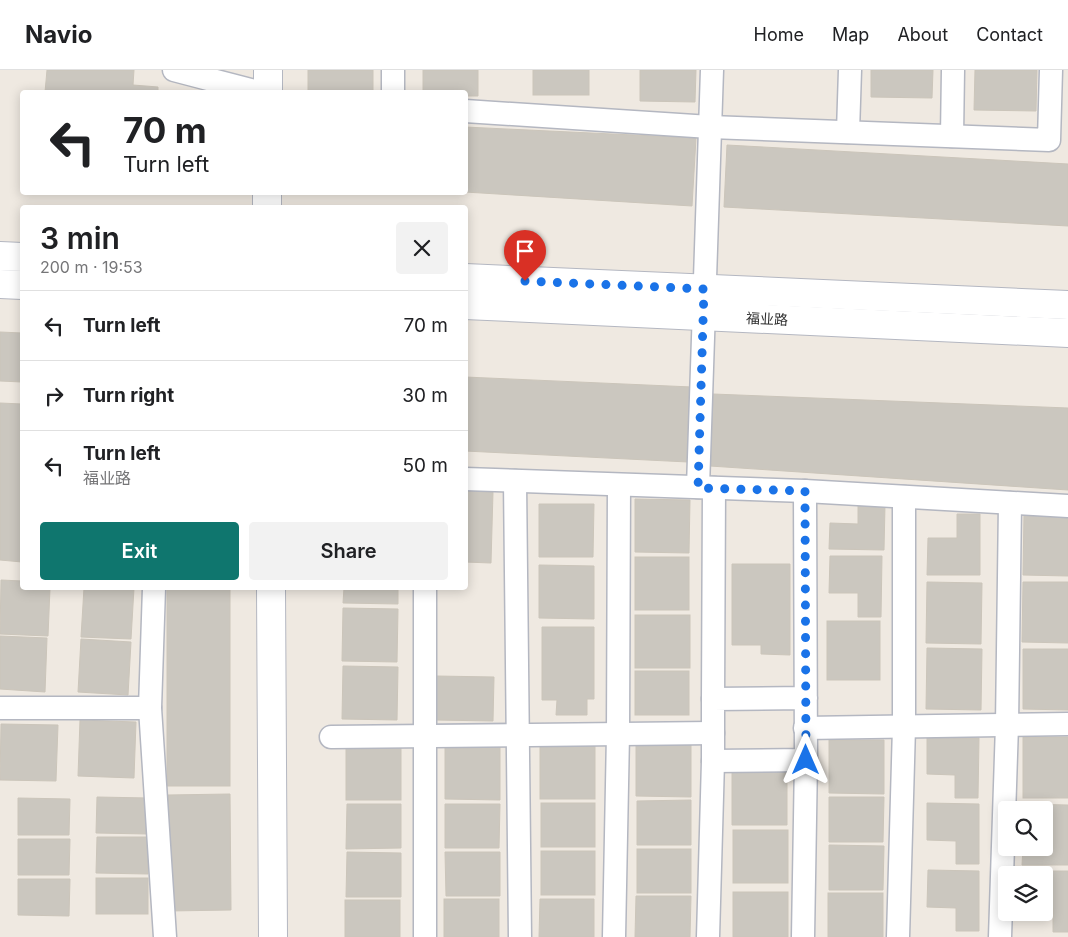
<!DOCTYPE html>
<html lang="en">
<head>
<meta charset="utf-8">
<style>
	body { margin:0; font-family:Inter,"Noto Sans SC",sans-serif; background:#f2f2f2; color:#202124; height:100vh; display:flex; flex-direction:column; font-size:19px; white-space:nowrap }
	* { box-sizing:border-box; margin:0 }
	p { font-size:16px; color:#757577 }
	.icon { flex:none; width:28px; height:28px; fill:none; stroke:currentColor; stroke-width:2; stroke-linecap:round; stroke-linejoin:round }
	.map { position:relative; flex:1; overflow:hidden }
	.drawer { position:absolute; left:20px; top:135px; width:448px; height:385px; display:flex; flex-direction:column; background:#fff; border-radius:5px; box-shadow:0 2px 12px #0003 }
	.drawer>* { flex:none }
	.banner { position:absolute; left:20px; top:20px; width:448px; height:105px; border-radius:5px; box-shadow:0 2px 12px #0003; background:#fff; color:#202124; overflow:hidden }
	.fabs { position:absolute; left:998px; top:731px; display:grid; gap:10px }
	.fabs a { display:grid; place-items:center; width:55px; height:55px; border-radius:5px; background:#fff; box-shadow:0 2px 12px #0003; font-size:25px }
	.pin { position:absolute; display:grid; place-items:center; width:42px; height:42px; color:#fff; margin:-51px -21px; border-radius:50% 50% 50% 0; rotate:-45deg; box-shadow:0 0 5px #0007 }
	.pin .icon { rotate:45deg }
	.me { position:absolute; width:55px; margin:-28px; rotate:0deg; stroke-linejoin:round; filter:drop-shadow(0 0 4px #0008) }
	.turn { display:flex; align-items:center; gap:18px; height:105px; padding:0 20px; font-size:22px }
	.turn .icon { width:65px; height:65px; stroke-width:2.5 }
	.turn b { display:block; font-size:35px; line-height:42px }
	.round { display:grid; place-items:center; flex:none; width:52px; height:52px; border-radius:5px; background:#f2f2f2 }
	.head { display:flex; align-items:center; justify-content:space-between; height:85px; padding:0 20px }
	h1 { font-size:30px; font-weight:600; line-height:38px }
	.primary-button { display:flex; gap:10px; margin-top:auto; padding:10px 20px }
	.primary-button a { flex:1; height:58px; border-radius:5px; background:#0f766e; color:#fff; font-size:20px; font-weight:600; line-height:58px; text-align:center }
	.primary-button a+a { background:#f2f2f2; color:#202124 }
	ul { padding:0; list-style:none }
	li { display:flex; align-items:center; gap:15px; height:70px; padding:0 20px; border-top:1px solid #e0e0e0 }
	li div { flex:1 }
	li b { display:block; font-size:19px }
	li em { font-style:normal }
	header { display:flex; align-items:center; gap:30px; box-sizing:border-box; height:70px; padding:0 25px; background:#fff; border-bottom:1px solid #e0e0e0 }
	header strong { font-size:24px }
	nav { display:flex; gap:28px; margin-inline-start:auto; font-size:18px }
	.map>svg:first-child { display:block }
</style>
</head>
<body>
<header>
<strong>Navio</strong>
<nav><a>Home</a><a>Map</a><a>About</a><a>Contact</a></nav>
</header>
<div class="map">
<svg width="1068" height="867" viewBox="0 0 1068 867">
	<rect width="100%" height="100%" fill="#efe9e1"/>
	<g fill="#cbc7bf" stroke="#cbc5ba">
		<path d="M47,0h87l-1,15 25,2v5h-113z"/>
		<rect x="308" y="0" width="65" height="22"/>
		<path d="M423,0h55v26h-13v-4h-42z"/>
		<rect x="533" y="0" width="56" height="25"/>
		<path d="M640,0h56l-1,32 -55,-1z"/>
		<path d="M871,0h62l-1,28 -61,-1z"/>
		<path d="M975,0h62l-1,41 -62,-1z"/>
		<path d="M465,57l231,11 -4,68 -227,-14z"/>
		<path d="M727,75l341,19v62l-344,-19z"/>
		<path d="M0,262l22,1v49l-22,-1z"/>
		<path d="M465,307l227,10 -4,75 -223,-11z"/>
		<path d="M713,324l355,14v82l-358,-24z"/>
		<path d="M0,333l22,1v158l-22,-2z"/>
		<path d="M465,421l28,1 -2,71 -26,-1z"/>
		<path d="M635,429l55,1 -1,53 -54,-1z"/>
		<path d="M539,434h55l-1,53h-54z"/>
		<path d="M858,434l27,1 -1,45 -55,-1 1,-26 28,1z"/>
		<path d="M957,444h23v61h-53l1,-37h29z"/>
		<path d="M1024,444l44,1v61l-45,-1z"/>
		<path d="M830,486h52l-1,61h-23v-24h-29z"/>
		<rect x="635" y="487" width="54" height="53"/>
		<path d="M732,494h58v91l-29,-1v-9h-29z"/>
		<path d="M539,495l55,1v53l-55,-1z"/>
		<path d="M1,510l21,1v7h28l-2,48 -48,-2z"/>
		<path d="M927,512l55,1 -1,61 -55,-1z"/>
		<path d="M1023,512h45v61l-46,-1z"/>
		<path d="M84,518h50l-3,51 -50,-2z"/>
		<rect x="167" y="518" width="63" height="198"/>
		<path d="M344,518h54v16l-55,-1z"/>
		<path d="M343,538l55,1 -1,53 -55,-1z"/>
		<rect x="635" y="545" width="55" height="53"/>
		<rect x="827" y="551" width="53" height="59"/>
		<path d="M542,557h52v72h-7v16h-31l1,-15h-15z"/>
		<path d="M0,566l47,2 -2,54 -45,-3z"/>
		<path d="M81,569l50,3 -3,53 -50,-3z"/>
		<path d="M927,578l55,1 -1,61 -55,-1z"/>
		<path d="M1023,579h45v61l-45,-1z"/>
		<path d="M343,596l55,1 -1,53 -55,-1z"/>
		<rect x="635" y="601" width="54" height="44"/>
		<path d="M436,606l58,1 -1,44 -58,-1z"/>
		<path d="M80,650l56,2 -2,56 -56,-2z"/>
		<path d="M1,654l57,1 -2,56 -56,-1z"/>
		<path d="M927,667l52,1 -1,60h-23v-23l-28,-1z"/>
		<rect x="1023" y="667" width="45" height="61"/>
		<path d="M829,670h55v54l-55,-1z"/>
		<path d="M636,673l55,1v53l-55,-1z"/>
		<rect x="540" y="676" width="55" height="53"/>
		<rect x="346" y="677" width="55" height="53"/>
		<path d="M445,677h55v53l-55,-1z"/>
		<path d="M732,701l55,1v53h-55z"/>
		<path d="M230,724l1,116 -63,1v-116z"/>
		<path d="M97,727l51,1v36l-52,-1z"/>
		<path d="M829,727h55l-1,45h-54z"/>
		<path d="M18,728l52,1 -1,36h-51z"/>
		<path d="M691,730v45h-54v-44z"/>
		<rect x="541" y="733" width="54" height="44"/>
		<path d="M927,733l52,1v60h-23v-23l-29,-1z"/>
		<path d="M347,734h54v44l-55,1z"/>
		<path d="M445,734h55l-1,44h-54z"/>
		<path d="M1023,734l45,1v60h-46l1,-17h21v-38h-21z"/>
		<rect x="733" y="760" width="55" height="53"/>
		<path d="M97,767h51v37l-52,-1z"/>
		<path d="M18,769h52l-1,36h-51z"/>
		<path d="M829,775l55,1 -1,44h-54z"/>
		<rect x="637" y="779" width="54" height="44"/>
		<rect x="541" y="781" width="54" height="44"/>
		<path d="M347,782l54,1v44h-55z"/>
		<path d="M445,782h55v44h-54z"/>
		<path d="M928,800l51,1v60h-23v-23l-29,-1z"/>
		<path d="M1025,801h43v61h-15v-24h-9v-33h-19z"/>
		<rect x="96" y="808" width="52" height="36"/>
		<path d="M18,809h52l-1,37 -51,-1z"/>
		<rect x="733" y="822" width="55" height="45"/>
		<rect x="828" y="823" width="55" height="44"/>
		<path d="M636,826h55l-1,41h-55z"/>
		<rect x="444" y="829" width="55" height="38"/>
		<path d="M540,829h54v38h-55z"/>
		<rect x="345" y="830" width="55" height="37"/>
	</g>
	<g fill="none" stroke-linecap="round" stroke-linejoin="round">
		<g stroke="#b4b7c1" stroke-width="25">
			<g id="street">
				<path d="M174,0l84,22"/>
				<path d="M393,0v22"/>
				<path d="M465,41l245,16 339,13 2,-70"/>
				<path d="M848,62l2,-62"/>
				<path d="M952,66l1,-66"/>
				<path d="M465,409l340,12 263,15"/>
				<path d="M515,411l5,456"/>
				<path d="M698,417l14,-417"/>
				<path d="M805,421l1,269 -93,1v-62l93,-1"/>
				<path d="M154,518l-4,120 15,229"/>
				<path d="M713,629l1,-211"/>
				<path d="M0,638h150"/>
				<path d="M805,658l263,-4"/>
				<path d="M331,667l382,-4"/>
				<path d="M425,867v-349"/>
				<path d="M614,867l4,-203 1,-249"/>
				<path d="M708,867l5,-176"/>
				<path d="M803,867l3,-177"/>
				<path d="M898,867l6,-210v-230"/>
				<path d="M1000,867l7,-212 3,-222"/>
			</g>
		</g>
		<g stroke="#b4b7c1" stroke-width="30">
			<g id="secondary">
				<path d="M268,22v-22"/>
				<path d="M267,138v-16"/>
				<path d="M0,186l22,1"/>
				<path d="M465,208l603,27"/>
				<path d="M0,214l22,1"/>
				<path d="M465,235l603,28"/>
				<path d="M271,518l2,349"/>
			</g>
		</g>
		<use href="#street" stroke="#fff" stroke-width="22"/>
		<use href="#secondary" stroke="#fff" stroke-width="28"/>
	</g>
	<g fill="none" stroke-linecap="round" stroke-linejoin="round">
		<path stroke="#1a73e8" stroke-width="9" stroke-dasharray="0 16.2" d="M525,211l179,8 -6,199 107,3 1,269"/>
	</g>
	<g text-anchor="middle" stroke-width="4.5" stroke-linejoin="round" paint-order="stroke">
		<g font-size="14" fill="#2e2e2e" stroke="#fff">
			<text transform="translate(767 249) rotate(3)" y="5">福业路</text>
		</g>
	</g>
</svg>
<div class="fabs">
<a><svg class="icon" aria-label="search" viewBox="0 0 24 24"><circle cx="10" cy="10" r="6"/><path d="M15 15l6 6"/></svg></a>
<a><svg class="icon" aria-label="layers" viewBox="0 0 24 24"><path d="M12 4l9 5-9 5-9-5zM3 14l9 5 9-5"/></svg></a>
</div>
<div class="pin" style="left:525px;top:211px;background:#d93025"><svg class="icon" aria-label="arrive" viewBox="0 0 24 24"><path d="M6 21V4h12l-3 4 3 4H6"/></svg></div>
<svg class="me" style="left:806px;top:690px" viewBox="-20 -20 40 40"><path d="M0-17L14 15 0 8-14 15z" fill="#1a73e8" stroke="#fff" stroke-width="4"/></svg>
<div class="banner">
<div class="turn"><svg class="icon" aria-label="left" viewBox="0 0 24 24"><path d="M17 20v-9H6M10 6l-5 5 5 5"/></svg><div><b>70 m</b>Turn left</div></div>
</div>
<section class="drawer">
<div class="head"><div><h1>3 min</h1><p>200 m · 19:53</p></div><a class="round"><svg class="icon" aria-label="close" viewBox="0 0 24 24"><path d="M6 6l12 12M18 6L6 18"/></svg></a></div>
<ul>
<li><svg class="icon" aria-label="left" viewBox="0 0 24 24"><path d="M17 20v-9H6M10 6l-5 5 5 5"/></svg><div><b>Turn left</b></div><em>70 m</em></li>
<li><svg class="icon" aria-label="right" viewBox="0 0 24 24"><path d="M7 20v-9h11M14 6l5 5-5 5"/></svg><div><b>Turn right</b></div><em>30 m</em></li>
<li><svg class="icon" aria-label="left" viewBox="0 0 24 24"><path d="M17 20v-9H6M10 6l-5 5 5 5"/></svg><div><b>Turn left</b><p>福业路</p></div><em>50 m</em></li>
</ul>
<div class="primary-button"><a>Exit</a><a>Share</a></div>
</section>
</div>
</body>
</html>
